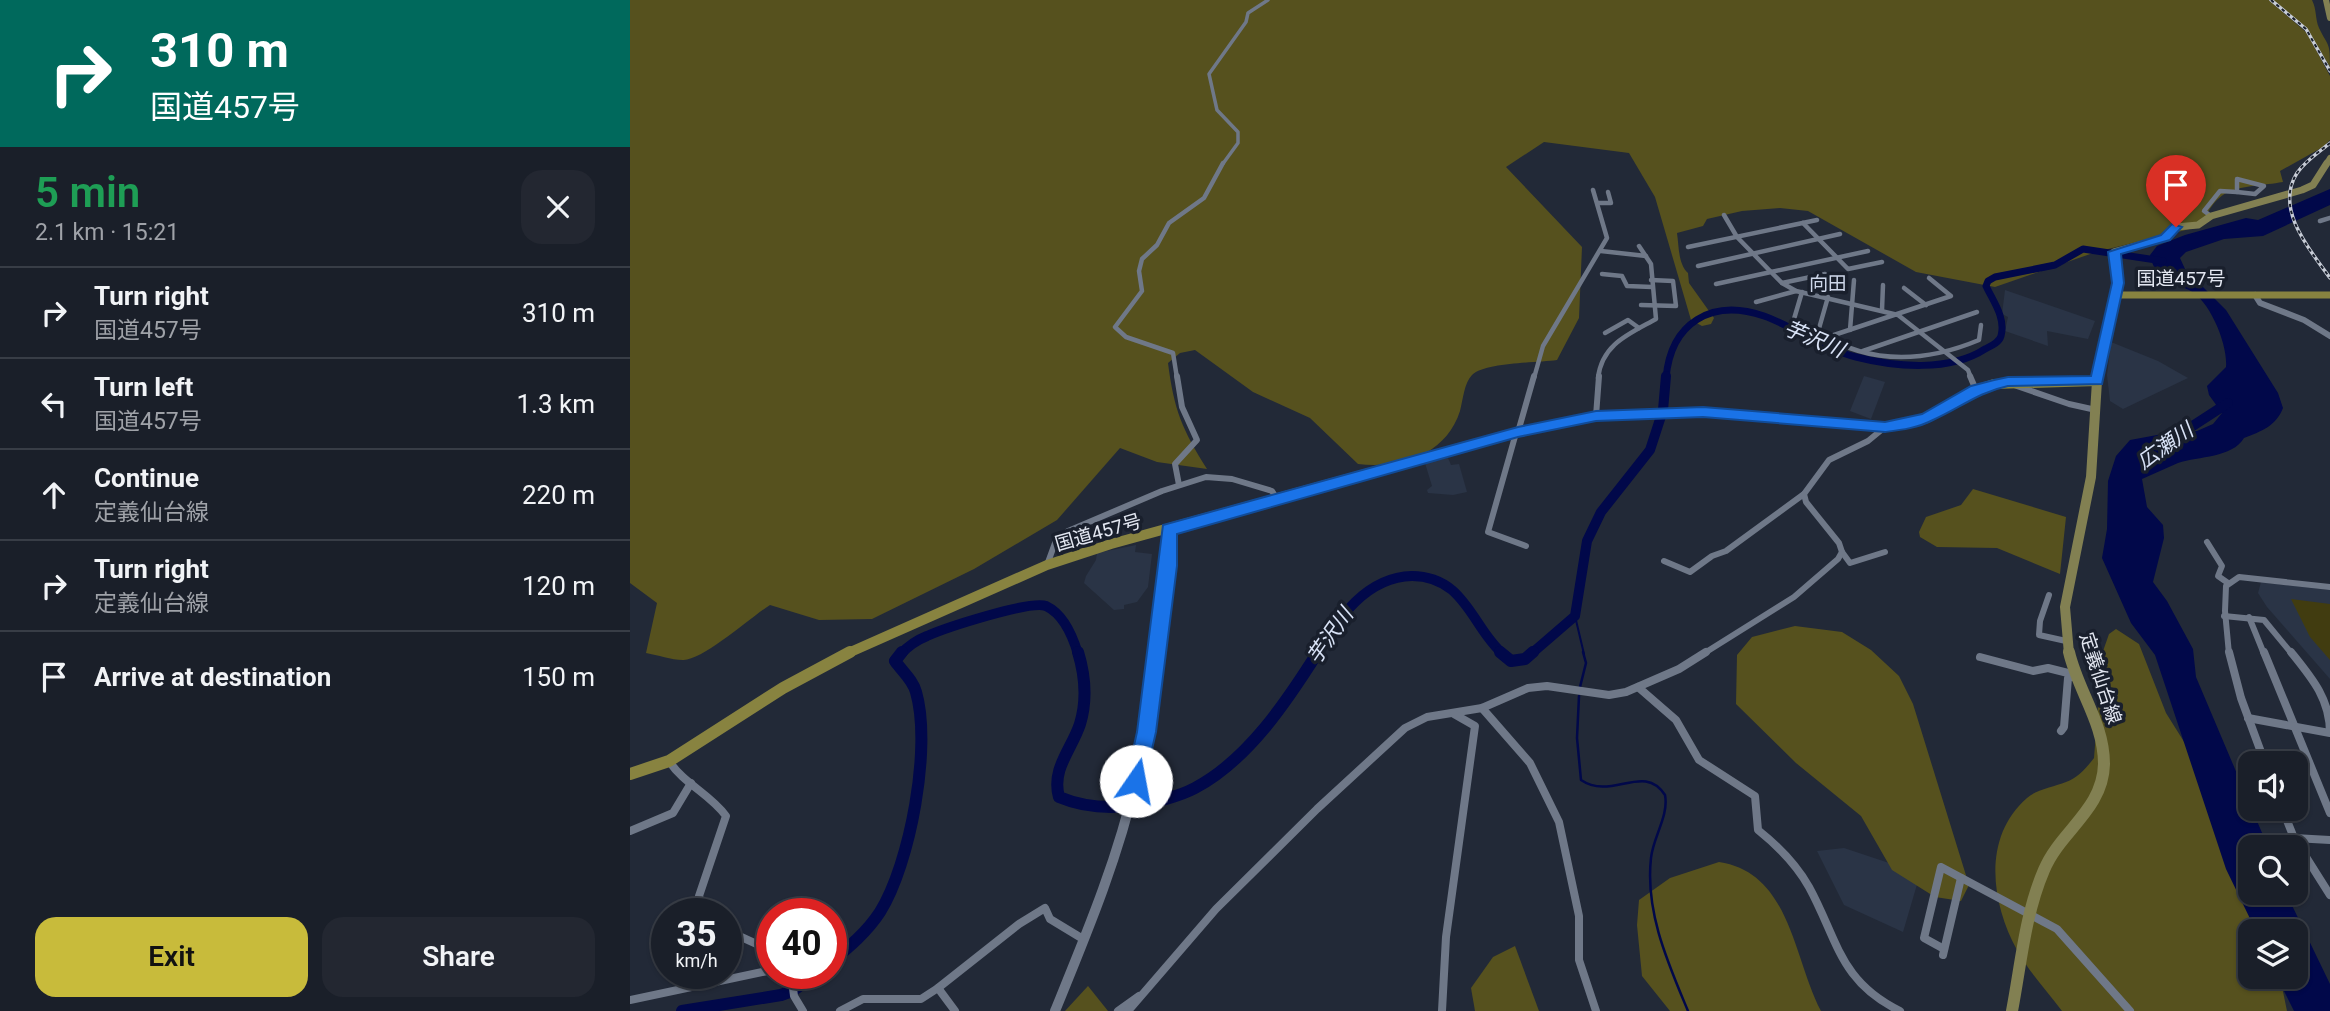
<!DOCTYPE html>
<html lang="en">
<head>
<meta charset="utf-8">
<style>
	body { margin:0; font-family:Roboto,"Noto Sans JP",sans-serif; background:#232731; color:#f1f3f6; height:100vh; display:flex; flex-direction:column; font-size:26px; white-space:nowrap }
	* { box-sizing:border-box; margin:0 }
	p { font-size:23px; color:#9fa2a8 }
	.icon { flex:none; width:38px; height:38px; fill:none; stroke:currentColor; stroke-width:2; stroke-linecap:round; stroke-linejoin:round }
	.map { position:relative; flex:1; overflow:hidden }
	.sheet { display:flex; flex-direction:column; background:#1a1f29; width:630px }
	.sheet>* { flex:none }
	.banner { background:#00695c; color:#fff; overflow:hidden }
	.tools { position:absolute; left:1608px; top:751px; display:grid; gap:14px }
	.tools a { display:grid; place-items:center; width:70px; height:70px; border-radius:14px; background:#1a1f29; box-shadow:0 2px 5px #0004,0 0 0 2px #383d46; font-size:35px }
	.speed { position:absolute; left:21px; top:898px; display:flex; gap:14px; font-size:35px; font-weight:700; text-align:center }
	.speed>* { display:grid; place-content:center; width:91px; height:91px; border-radius:50%; background:#1a1f29; box-shadow:0 2px 5px #0004,0 0 0 2px #383d46; line-height:1 }
	.speed small { font-size:18px; font-weight:400 }
	.speed .limit { border:10px solid #d22; background:#fff; color:#111 }
	.pin { position:absolute; display:grid; place-items:center; width:60px; height:60px; color:#fff; margin:-72px -30px; border-radius:50% 50% 50% 0; rotate:-45deg; box-shadow:0 0 7px #0007 }
	.pin .icon { rotate:45deg }
	.me { position:absolute; width:77px; margin:-38px; rotate:12deg; stroke-linejoin:round; filter:drop-shadow(0 0 5px #0008) }
	.turn { display:flex; align-items:center; gap:24px; height:147px; padding:0 35px; font-size:32px }
	.turn .icon { width:91px; height:91px; stroke-width:2.5 }
	.turn b { display:block; font-size:49px; line-height:60px }
	.round { display:grid; place-items:center; flex:none; width:74px; height:74px; border-radius:21px; background:#232731 }
	.summary { display:flex; align-items:center; justify-content:space-between; height:119px; padding:0 35px }
	h1 { font-size:42px; font-weight:600; line-height:52px; color:#1e9e55 }
	.primary-button { display:flex; gap:14px; margin-top:auto; padding:14px 35px }
	.primary-button a { flex:1; height:80px; border-radius:21px; background:#c8bb3b; color:#111; font-size:28px; font-weight:600; line-height:80px; text-align:center }
	.primary-button a+a { background:#232731; color:#f1f3f6 }
	ul { padding:0; list-style:none }
	li { display:flex; align-items:center; gap:21px; height:91px; padding:0 35px; border-top:2px solid #383d46 }
	li div { flex:1 }
	li b { display:block; font-size:26px }
	li em { font-style:normal }
	main { display:flex; flex:1; min-height:0 }
	.map>svg:first-child { display:block }
</style>
</head>
<body>
<main>
<section class="sheet">
<div class="banner">
<div class="turn"><svg class="icon" aria-label="right" viewBox="0 0 24 24"><path d="M7 20v-9h11M14 6l5 5-5 5"/></svg><div><b>310 m</b>国道457号</div></div>
</div>
<div class="summary"><div><h1>5 min</h1><p>2.1 km · 15:21</p></div><a class="round"><svg class="icon" aria-label="close" viewBox="0 0 24 24"><path d="M6 6l12 12M18 6L6 18"/></svg></a></div>
<ul>
<li><svg class="icon" aria-label="right" viewBox="0 0 24 24"><path d="M7 20v-9h11M14 6l5 5-5 5"/></svg><div><b>Turn right</b><p>国道457号</p></div><em>310 m</em></li>
<li><svg class="icon" aria-label="left" viewBox="0 0 24 24"><path d="M17 20v-9H6M10 6l-5 5 5 5"/></svg><div><b>Turn left</b><p>国道457号</p></div><em>1.3 km</em></li>
<li><svg class="icon" aria-label="ahead" viewBox="0 0 24 24"><path d="M12 20V5M6 11l6-6 6 6"/></svg><div><b>Continue</b><p>定義仙台線</p></div><em>220 m</em></li>
<li><svg class="icon" aria-label="right" viewBox="0 0 24 24"><path d="M7 20v-9h11M14 6l5 5-5 5"/></svg><div><b>Turn right</b><p>定義仙台線</p></div><em>120 m</em></li>
<li><svg class="icon" aria-label="arrive" viewBox="0 0 24 24"><path d="M6 21V4h12l-3 4 3 4H6"/></svg><div><b>Arrive at destination</b></div><em>150 m</em></li>
</ul>
<div class="primary-button"><a>Exit</a><a>Share</a></div>
</section>
<div class="map">
<svg width="1700" height="1011" viewBox="0 0 1700 1011">
	<rect width="100%" height="100%" fill="#222937"/>
	<g fill="#2a3446">
		<path d="M1375,290l90,31 -7,18 -41,-8 1,15 -43,-15 3,-14 -6,-3z"/>
		<path d="M1481,342l47,19 30,17 -65,31 -13,-8 -3,-26z"/>
		<path d="M1234,376l21,6 -14,37 -21,-8z"/>
		<path d="M818,458l3,7 8,-1 8,28 -14,3 -25,-2 -1,-3 5,-4 -7,-23z"/>
		<path d="M506,545l-1,7 17,2 -4,33 -11,15 -13,3v4l-10,1 -30,-27 2,-7 10,-16 1,-7z"/>
		<path d="M1631,582l69,8v89l-63,-72 -9,-14z"/>
		<path d="M1214,848l66,22 13,-6 -20,68 -59,-27 -27,-54z"/>
	</g>
	<path fill="#413c10" d="M1661,599l39,5v56l-20,-23z"/>
	<g fill="#56511e">
		<path d="M0,0h1639l38,33 23,43v64l-7,7 -43,24 3,11c-41,7 -65,0 -81,44l-106,26 -101,35 -79,-15 -108,-61 -28,-3 -38,3 -35,8 -4,7 -26,7c2,13 1,31 11,40l1,10 25,35 -3,6 -9,2 -11,-6 -36,-123 -26,-44 -85,-11 -38,25 76,80 -3,71 -22,42c-21,3 -71,2 -85,15 -8,8 -9,25 -12,36 -14,44 -60,58 -102,53l-48,-46 -57,-26 -58,-42 -15,3 -12,10c6,47 14,66 39,106l-50,-7 -37,-14 -63,72 -83,49 -102,50 -53,1 -49,-15c-19,12 -68,56 -87,55 -12,0 -25,-5 -37,-7l11,-50 -27,-20z"/>
		<path d="M1643,0h39c5,10 3,19 7,28 10,20 11,14 11,39l-24,-39z"/>
		<path d="M1343,489l93,28 -6,57 -63,-26 -60,-1 -17,-10 -1,-5 7,-15 35,-12z"/>
		<path d="M1165,626l47,6 29,18 28,26 14,28 56,181 -8,16 -26,-4 -43,-27 -31,-54 -65,-53 -60,-59 1,-49 15,-18z"/>
		<path d="M1486,629l23,15 27,69 84,134v45l28,39h-28v45l30,1 7,34h-225c-15,-20 -33,-39 -45,-61 -26,-47 -35,-113 10,-152 10,-9 27,-11 39,-16 12,-4 21,-15 28,-24l8,-104 7,-20z"/>
		<path d="M1089,862c72,11 74,96 102,149h-151l-28,-35 -5,-51 2,-25 31,-22z"/>
		<path d="M885,946l24,65h-64l-4,-23 22,-31z"/>
		<path d="M458,986l20,25h-43z"/>
	</g>
	<path fill="#01084a" d="M1700,189v16l-67,31 -39,3 -38,13 -6,6 5,11 41,41 52,83 5,15c-7,18 -21,23 -39,30 -12,20 -45,18 -66,25 -12,5 -24,11 -36,16l5,28 16,18 1,13 -11,44 14,19 26,48 3,28 72,170h-18v45l36,1 44,91v27h-36l-17,-34 19,-1v-45h-40l-30,-62 -71,-214 -24,-32 -29,-65 5,-29 1,-48 8,-25 14,-16 38,-7 29,-2 16,-7 9,-11 -13,-18 -2,-9 19,-19c2,-22 -16,-67 -37,-77 -18,-8 -35,-13 -39,-35l7,-9 28,-11 61,-17 12,2z"/>
	<g fill="none" stroke-linecap="round" stroke-linejoin="round">
		<path stroke="#01084a" stroke-width="2" d="M945,616l9,38"/>
		<g stroke="#01084a" stroke-width="2.5">
			<path d="M950,687l6,-24 -3,-11"/>
			<path d="M949,696l-2,42 4,42c31,21 63,-18 84,15 4,21 -12,42 -14,63 -6,54 17,105 37,153"/>
		</g>
		<path stroke="#01084a" stroke-width="7" d="M1036,378c5,-55 45,-80 98,-62 31,11 59,33 92,41 39,10 94,15 129,-8 6,-3 14,-6 16,-13 5,-18 -8,-35 -15,-50l2,-5 7,-4 60,-12 28,-16 80,12"/>
		<g stroke="#01084a" stroke-width="10">
			<path d="M1548,440l13,-13 37,-24"/>
			<path d="M271,654c7,-8 16,-14 26,-18 18,-8 103,-36 119,-30 17,8 27,31 32,48"/>
			<path d="M686,654c23,-36 50,-77 96,-78 15,0 29,5 40,14 21,18 30,46 51,64"/>
			<path d="M901,654l44,-38 12,-75 14,-29 49,-62 13,-40 3,-34"/>
		</g>
		<g stroke="#01084a" stroke-width="12">
			<path d="M448,652c7,23 9,49 2,72 -8,25 -29,45 -21,73 26,11 52,12 79,8 20,-4 40,-8 57,-17 53,-28 92,-87 123,-136"/>
			<path d="M870,652l11,9 14,-2 8,-7"/>
			<path d="M201,962c18,-15 36,-30 49,-50 30,-48 52,-165 36,-220 -3,-12 -14,-21 -21,-31l7,-9"/>
			<path d="M52,1011l99,-16 11,-4 26,-18"/>
		</g>
		<path stroke="#6f7888" stroke-width="3.5" d="M592,165l16,-22v-11l-21,-22 -8,-36 37,-52 2,-9 20,-13"/>
		<g stroke="#6f7888" stroke-width="4.5">
			<path d="M1607,179l27,7 -9,8 -18,-2z"/>
			<path d="M968,203h13l-3,-11"/>
			<path d="M1094,215l13,22 34,35 97,-21"/>
			<path d="M1581,216l-7,-5 16,-20 17,1"/>
			<path d="M1690,221l10,-3"/>
			<path d="M1173,223l45,46 34,-7"/>
			<path d="M1058,247l129,-27"/>
			<path d="M971,251l45,5"/>
			<path d="M1068,266l142,-32"/>
			<path d="M972,274l20,2 5,10 25,1"/>
			<path d="M1152,283l43,-9"/>
			<path d="M1086,284l55,-12 11,11 14,8 102,24 70,55 3,8"/>
			<path d="M1274,288l22,17"/>
			<path d="M1198,297l-10,35c51,33 106,31 161,8l2,-15"/>
			<path d="M1126,302l40,-11"/>
			<path d="M1011,305l35,1 -3,-25 -22,-1"/>
			<path d="M1252,310l1,-25"/>
			<path d="M1164,319l8,-27"/>
			<path d="M1220,330l4,-50"/>
			<path d="M975,333l23,-13 11,8"/>
			<path d="M1195,338l126,-42 -22,-18"/>
			<path d="M1233,351l114,-39"/>
			<path d="M547,378l-4,-25 -47,-16 -11,-10 27,-36 -3,-20 3,-12 15,-14 12,-22 35,-25 19,-35"/>
			<path d="M904,378l9,-32 64,-108 -14,-48"/>
			<path d="M968,378c4,-34 31,-44 58,-59l-5,-55 -12,-18"/>
		</g>
		<g stroke="#6f7888" stroke-width="6">
			<path d="M547,376l5,31 15,33 -22,24 4,21"/>
			<path d="M1340,376l6,14"/>
			<path d="M1381,384l58,20 27,6"/>
			<path d="M966,416l3,-40"/>
			<path d="M888,432l16,-56"/>
			<path d="M886,433l-28,99 38,14"/>
			<path d="M1577,542l15,24 -4,10 10,7"/>
			<path d="M1212,552l8,11 35,-11"/>
			<path d="M1034,561l26,11 22,-16 14,-5 78,-57"/>
			<path d="M417,565l8,-22 13,-12 94,-40 44,-14 26,2 40,12 5,8"/>
			<path d="M1419,595l-9,26 -1,14 27,6"/>
			<path d="M1594,616l40,4 28,34"/>
			<path d="M1619,617l15,37"/>
			<path d="M1073,654l91,-57 44,-38 4,-7 -3,-9 -33,-41 -2,-8 25,-34 39,-19 17,-14"/>
			<path d="M1599,654l-4,-43 1,-25 13,-9 91,10"/>
		</g>
		<g stroke="#6f7888" stroke-width="8">
			<path d="M1599,652l12,46 24,65"/>
			<path d="M1634,652l66,161"/>
			<path d="M1350,657l53,14 15,-3 28,7"/>
			<path d="M1008,687l38,33 23,40 56,36 3,34c20,16 38,34 51,57 29,53 30,94 91,124"/>
			<path d="M852,708l48,55 29,59 20,94v44l17,51"/>
			<path d="M1618,718l82,15c0,-34 -18,-55 -39,-81"/>
			<path d="M1431,731l3,-4 4,-49 8,-2"/>
			<path d="M39,761c15,23 41,33 57,55l-27,80 6,18"/>
			<path d="M1652,808l12,30 36,57"/>
			<path d="M0,831l43,-18 18,-30"/>
			<path d="M1664,838l36,2"/>
			<path d="M96,930l46,21"/>
			<path d="M1314,949l-20,-11 17,-71 116,62 73,82"/>
			<path d="M1313,955l18,-77"/>
			<path d="M161,973l3,23 9,15"/>
			<path d="M308,988l81,-64 26,-16 5,11 33,20"/>
			<path d="M0,1000l142,-30"/>
			<path d="M210,1011l23,-12h58l17,-11 17,23"/>
			<path d="M488,1011l21,-15"/>
			<path d="M498,1011l88,-102 101,-100 88,-81 22,-11 55,-9 46,-20 19,-2 62,9 17,-3 53,-23 27,-17"/>
			<path d="M812,1011l4,-74 29,-211 -21,-12"/>
		</g>
		<path stroke="#6f7888" stroke-width="6" d="M1625,295l5,8 44,17 26,16"/>
		<path stroke="#6f7888" stroke-width="8" d="M526,654l12,-88 1,-36"/>
		<path stroke="#6f7888" stroke-width="10" d="M425,1011c31,-76 63,-152 81,-232 10,-42 15,-84 21,-127"/>
		<g stroke="#828052" stroke-width="6">
			<path d="M1696,0l4,18"/>
			<path d="M1696,165l4,-7"/>
		</g>
		<path stroke="#828052" stroke-width="7" d="M1485,295l3,-12 -4,-31 51,-14 11,-11 22,-2 13,-9 91,-26 11,-5 14,-22"/>
		<path stroke="#828052" stroke-width="10" d="M1439,654l-4,-47 26,-130 6,-96"/>
		<path stroke="#828052" stroke-width="12" d="M1382,1011c9,-47 13,-97 32,-141 16,-39 59,-60 60,-106 0,-41 -26,-73 -35,-112"/>
		<path stroke="#888340" stroke-width="7" d="M1468,378l17,-83h215"/>
		<path stroke="#888340" stroke-width="10" d="M216,654l201,-89 64,-21 407,-112 78,-16 107,-4 182,15 42,-9 49,-28 18,-6 103,-3 1,-5"/>
		<path stroke="#888340" stroke-width="12" d="M0,774l39,-13 114,-73 67,-36"/>
		<g stroke="#c7ccd6" stroke-width="3.5">
			<g id="rail">
				<path d="M1641,0l35,29 24,42"/>
				<path d="M1700,143c-11,9 -25,18 -33,30 -23,36 13,77 33,105"/>
			</g>
		</g>
		<use href="#rail" stroke="#191f2c" stroke-width="2" stroke-dasharray="3.5" stroke-linecap="butt"/>
	</g>
	<path fill="#1a73e8" stroke="#114b97" stroke-width="2" d="M1542,224l10,3 -12,13 -49,14 3,29 -22,101 -94,2c-29,6 -48,22 -75,34 -15,8 -32,10 -48,12l-182,-15 -107,4 -78,16 -341,97v32l-21,166 -13,56 -7,3 -7,-3 -3,-7 11,-49 26,-207 355,-98 78,-16 107,-4 182,15 37,-8 49,-28 23,-6 14,-3 83,-1 21,-93 -4,-31 53,-17z"/>
	<g text-anchor="middle" stroke-width="7" stroke-linejoin="round" paint-order="stroke">
		<g font-size="19" fill="#e3e7f1" stroke="#191f2c">
			<text x="1551" y="285">国道457号</text>
			<text transform="translate(468 532) rotate(-16)" y="7">国道457号</text>
			<text transform="translate(1471 678) rotate(72)" y="7">定義仙台線</text>
		</g>
		<g font-size="19" fill="#ced7ea" stroke="#191f2c">
			<text x="1198" y="290">向田</text>
		</g>
		<g font-size="21" font-style="italic" fill="#d9e3f7" stroke="#191f2c">
			<text transform="translate(1184 339) rotate(23)" y="7">芋沢川</text>
			<text transform="translate(1535 446) rotate(-35)" y="7">広瀬川</text>
			<text transform="translate(700 636) rotate(-55)" y="7">芋沢川</text>
		</g>
	</g>
</svg>
<div class="tools">
<a><svg class="icon" aria-label="sound" viewBox="0 0 24 24"><path d="M4 9h4l5-4v14l-5-4H4zM17 9q2 3 0 6"/></svg></a>
<a><svg class="icon" aria-label="search" viewBox="0 0 24 24"><circle cx="10" cy="10" r="6"/><path d="M15 15l6 6"/></svg></a>
<a><svg class="icon" aria-label="layers" viewBox="0 0 24 24"><path d="M12 4l9 5-9 5-9-5zM3 14l9 5 9-5"/></svg></a>
</div>
<div class="speed"><div>35<small>km/h</small></div><div class="limit">40</div></div>
<div class="pin" style="left:1546px;top:227px;background:#d93025"><svg class="icon" aria-label="arrive" viewBox="0 0 24 24"><path d="M6 21V4h12l-3 4 3 4H6"/></svg></div>
<svg class="me" style="left:506px;top:781px" viewBox="-20 -20 40 40"><circle r="19" fill="#fff"/><path d="M0-13L10 11 0 6-10 11z" fill="#1a73e8"/></svg>
</div>
</main>
</body>
</html>
